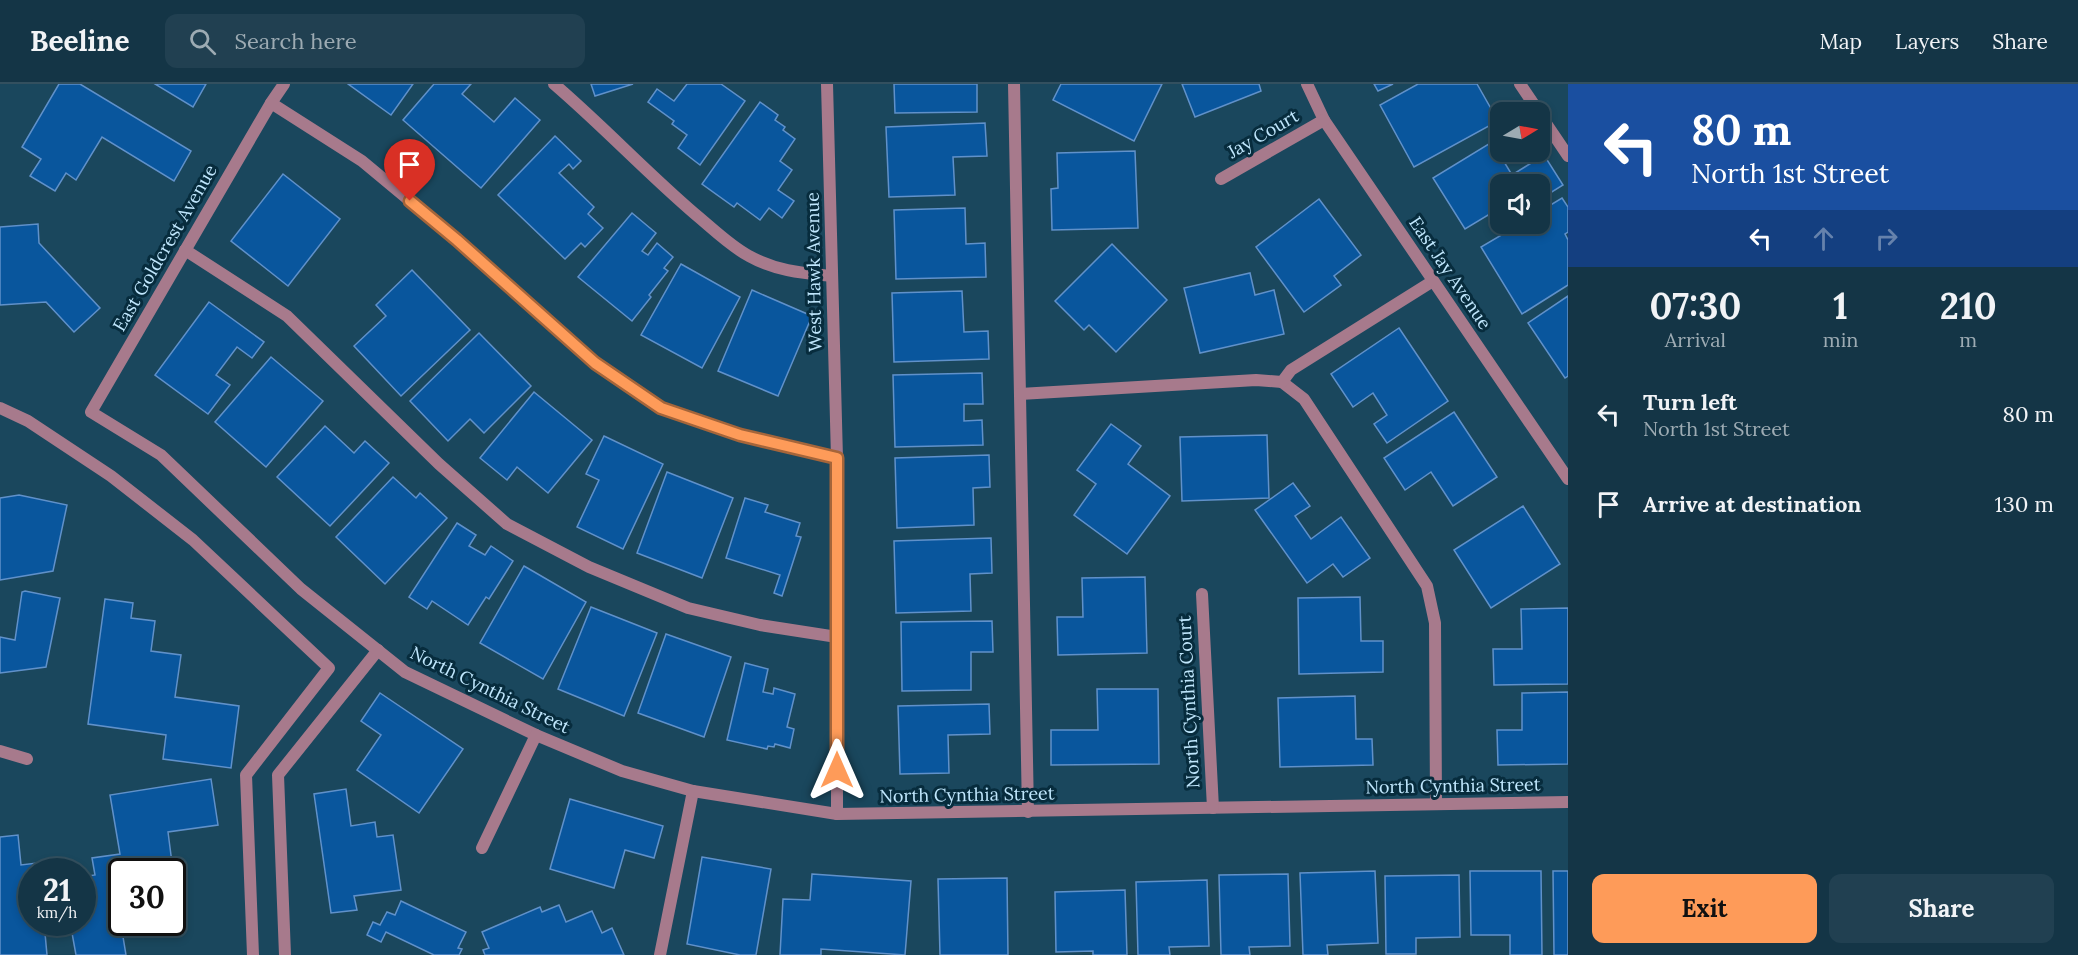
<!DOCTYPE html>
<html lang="en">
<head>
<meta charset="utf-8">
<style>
	body { margin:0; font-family:Lora,serif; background:#214051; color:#f1f3f6; height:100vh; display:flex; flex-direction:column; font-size:22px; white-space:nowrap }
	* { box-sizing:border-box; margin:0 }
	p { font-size:20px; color:#9dabb3 }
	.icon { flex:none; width:33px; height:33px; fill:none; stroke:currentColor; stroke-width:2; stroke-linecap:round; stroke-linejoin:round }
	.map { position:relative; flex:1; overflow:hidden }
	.drawer { display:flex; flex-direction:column; background:#143546; width:510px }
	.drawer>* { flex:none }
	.guide { background:#1a4fa0; color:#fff; overflow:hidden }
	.needle { width:39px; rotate:80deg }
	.fabs { position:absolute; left:1490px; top:18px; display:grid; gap:12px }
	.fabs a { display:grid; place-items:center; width:60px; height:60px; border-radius:12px; background:#143546; box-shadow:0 3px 9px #0003,0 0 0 2px #33505f; font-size:30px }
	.speed { position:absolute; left:18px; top:774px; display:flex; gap:12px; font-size:30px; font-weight:700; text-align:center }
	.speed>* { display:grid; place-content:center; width:78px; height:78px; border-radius:50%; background:#143546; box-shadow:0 3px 9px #0003,0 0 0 2px #33505f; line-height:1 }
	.speed small { font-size:15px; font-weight:400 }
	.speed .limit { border:3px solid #111; border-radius:9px; background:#fff; color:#111 }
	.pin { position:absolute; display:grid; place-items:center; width:51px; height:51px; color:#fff; margin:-62px -26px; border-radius:50% 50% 50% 0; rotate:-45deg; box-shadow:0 0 6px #0007 }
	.pin .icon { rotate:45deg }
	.me { position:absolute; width:66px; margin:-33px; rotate:0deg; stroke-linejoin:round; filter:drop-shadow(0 0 4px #0008) }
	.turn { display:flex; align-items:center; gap:21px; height:126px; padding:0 24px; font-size:27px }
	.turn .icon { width:78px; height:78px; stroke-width:2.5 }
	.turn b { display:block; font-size:42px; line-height:51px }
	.lanes { display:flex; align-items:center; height:57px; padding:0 24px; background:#0003; justify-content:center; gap:30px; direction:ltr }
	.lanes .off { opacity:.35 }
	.eta { display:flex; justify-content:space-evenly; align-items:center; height:102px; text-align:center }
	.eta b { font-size:36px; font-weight:700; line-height:42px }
	.action { display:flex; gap:12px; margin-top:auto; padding:12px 24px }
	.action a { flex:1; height:69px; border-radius:12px; background:#fe9b59; color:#111; font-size:24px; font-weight:700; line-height:69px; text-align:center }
	.action a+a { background:#214051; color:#f1f3f6 }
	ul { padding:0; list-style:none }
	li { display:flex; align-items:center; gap:18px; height:90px; padding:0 24px }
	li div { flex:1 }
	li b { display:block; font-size:22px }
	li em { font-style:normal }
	header { display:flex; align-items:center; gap:36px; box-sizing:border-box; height:84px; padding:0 30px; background:#143546; border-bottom:2px solid #33505f }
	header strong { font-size:28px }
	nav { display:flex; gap:33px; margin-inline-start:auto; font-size:21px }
	.search { width:420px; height:54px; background:#214051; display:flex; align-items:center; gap:15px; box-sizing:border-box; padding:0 21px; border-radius:12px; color:#9dabb3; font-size:22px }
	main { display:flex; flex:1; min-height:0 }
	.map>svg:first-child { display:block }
</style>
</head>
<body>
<header>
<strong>Beeline</strong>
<div class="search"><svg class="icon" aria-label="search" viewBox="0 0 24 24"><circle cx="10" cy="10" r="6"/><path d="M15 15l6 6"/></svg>Search here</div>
<nav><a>Map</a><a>Layers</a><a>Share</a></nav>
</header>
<main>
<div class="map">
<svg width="1568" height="871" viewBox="0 0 1568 871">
	<rect width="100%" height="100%" fill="#1a475d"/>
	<g fill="#09569d" stroke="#6091ca" stroke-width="1.5">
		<path d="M59,0h21l111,67 -17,30 -72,-44 -26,43 -10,-7 -11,18 -25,-15 11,-17 -19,-12z"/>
		<path d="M155,0h51l-13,23z"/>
		<path d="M348,0h65l-22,31z"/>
		<path d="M434,0h37l-9,10 32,28 21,-24 25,22 -59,68 -78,-68z"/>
		<path d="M591,0h42l-38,12z"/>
		<path d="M687,0h34l24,17 -45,64 -22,-17 9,-13 -15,-11 2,-3 -26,-19 9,-13 17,12z"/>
		<path d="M894,0h83v28l-82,1z"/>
		<path d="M1061,0h101l-28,57 -81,-41z"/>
		<path d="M1182,0h77l2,7 -66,26z"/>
		<path d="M1374,0h19l-15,7z"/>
		<path d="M1418,0h59l21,37 -84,46 -34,-62z"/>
		<path d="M760,18l18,13 -3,5 10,7 -2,3 12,9 -15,22 12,9 -14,20 16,11 -12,17 -13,-10 -9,12 -23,-17 -3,4 -32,-23z"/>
		<path d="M985,39l2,33 -34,1 2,38 -66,2 -3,-70z"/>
		<path d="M555,52l26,25 -8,8 -4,-5 -10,9 35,34 -6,7 15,14 -18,19 -4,-4 -16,16 -67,-64z"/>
		<path d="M1492,58l20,33 32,-20 19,30 -24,15v-16h-39v40l-4,2 -8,-11 -23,14 -32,-51z"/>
		<path d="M1135,67l3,77 -86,2 -1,-41 7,-1 -1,-35z"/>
		<path d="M283,90l57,45 -52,67 -57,-45z"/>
		<path d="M1562,114l6,9v25l-3,2 3,6v45l-46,29 -41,-67 39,-23h19v-12z"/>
		<path d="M1319,115l42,56 -27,21 7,9 -37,27 -48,-65z"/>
		<path d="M965,124l1,36 19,-1 1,34 -90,2 -2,-69z"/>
		<path d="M632,129l24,20 -14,18 6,4 9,-12 16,14 -9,11 4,3 -19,24 2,2 -19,24 -54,-44z"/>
		<path d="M38,140l1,19 61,65 -26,24 -28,-30 -46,3v-78z"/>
		<path d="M1112,160l55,56 -51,52 -27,-27 -5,5 -29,-29z"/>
		<path d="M681,180l59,33 -38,71 -61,-33z"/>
		<path d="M412,186l58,60 -69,66 -47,-50 32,-30 -10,-11z"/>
		<path d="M1250,189l5,22 19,-5 10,44 -84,19 -16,-65z"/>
		<path d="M752,206l60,26 -34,80 -60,-25z"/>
		<path d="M962,207l2,41 24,-1 1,28 -95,3 -2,-69z"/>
		<path d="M1568,212v80l-3,2 -37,-55z"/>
		<path d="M209,218l55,40 -12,16 -15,-11 -21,28 14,10 -22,29 -53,-39z"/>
		<path d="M1399,244l49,73 -61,42 -13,-19 13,-9 -14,-22 -20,14 -22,-33z"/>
		<path d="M479,249l52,53 -47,47 -14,-14 -22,22 -38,-40z"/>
		<path d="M271,273l52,44 -57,66 -51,-45z"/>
		<path d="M982,289l1,31h-19v17l18,-1 1,25 -88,2 -2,-72z"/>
		<path d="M534,308l58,48 -44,53 -31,-26 -10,13 -27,-22z"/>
		<path d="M1454,328l43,65 -44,29 -22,-34 -26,18 -21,-32z"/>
		<path d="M1111,340l30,22 -13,18 42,32 -43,58 -53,-39 22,-31 -19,-14z"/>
		<path d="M325,342l29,27 11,-12 24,22 -59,63 -53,-49z"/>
		<path d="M1267,351l2,63 -87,3 -2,-64z"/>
		<path d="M604,352l59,28 -40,85 -46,-22 22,-47 -13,-6z"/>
		<path d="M989,371l1,32 -17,1 1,37 -77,3 -2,-70z"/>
		<path d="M667,388l66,26 -31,80 -65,-25z"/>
		<path d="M393,393l23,21 4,-5 27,25 -62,66 -49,-47z"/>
		<path d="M1293,399l17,23 -15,10 16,23 30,-22 29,41 -27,19 -10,-13 -26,19 -52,-73z"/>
		<path d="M19,411l48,10 -14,66 -53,9v-82z"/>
		<path d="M745,414l23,7 -3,7 35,11 -4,13 5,1 -19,59 -8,-3 6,-18 -54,-17z"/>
		<path d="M1523,422l37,58 -69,44 -37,-58z"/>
		<path d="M457,439l19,12 -7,11 16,9 6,-9 22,15 -24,38 -3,-2 -18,28 -36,-24 -5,8 -18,-12z"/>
		<path d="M991,454l1,35 -22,1 1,37 -75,2 -2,-72z"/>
		<path d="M524,482l62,36 -43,77 -63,-36z"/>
		<path d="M1145,493l2,76 -89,2 -1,-38h26l-1,-39z"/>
		<path d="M25,507l35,7 -14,69 -46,6v-36l15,3 7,-48z"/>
		<path d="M1360,513l1,44h22v31l-84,2 -1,-76z"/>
		<path d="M105,515l28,4 -2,15 24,3 -4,30 30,4 -6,42 64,9 -8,62 -68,-9 3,-24 -78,-11z"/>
		<path d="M591,523l66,26 -33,83 -66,-27z"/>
		<path d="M1568,524v76l-74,1 -1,-36h29l-1,-40z"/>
		<path d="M992,537l1,31h-22v38l-69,1 -1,-69z"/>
		<path d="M666,550l65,23 -27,80 -66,-24z"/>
		<path d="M745,579l23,6 -5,23 10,2 1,-6 21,6 -8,33 7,2 -4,19 -15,-4 -1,3 -6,-1 -1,3 -40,-9z"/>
		<path d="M1097,605h61l1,75 -108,1v-35h47z"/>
		<path d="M1568,608v72l-70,1 -1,-35h25v-37z"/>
		<path d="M380,609l83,56 -44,64 -62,-43 24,-35 -20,-14z"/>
		<path d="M1355,612l1,43h16l1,26 -93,2 -2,-69z"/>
		<path d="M989,620l1,30 -42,1 1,38 -49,1 -2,-68z"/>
		<path d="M211,695l7,46 -50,7 4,31 -38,6v3h-12v21l-6,1 10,61h-50l-6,-33h12v-45l13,-2 -3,-17 28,-4 -10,-59z"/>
		<path d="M346,705l5,37 24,-4 2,15 16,-2 8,55 -47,6 3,14 -26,3 -17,-119z"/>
		<path d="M570,715l93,27 -9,32 -29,-8 -11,38 -64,-19z"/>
		<path d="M18,751l3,30 16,-2 1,9h-6v50h12l3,33h-47v-118z"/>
		<path d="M702,773l69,12 -15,86h-16l-53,-11z"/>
		<path d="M1375,787l3,72 -51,2 1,10h-25l-3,-82z"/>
		<path d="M1470,787h71l1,84h-32v-20h-39z"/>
		<path d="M1553,787h15v84h-14z"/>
		<path d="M812,790l99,7 -6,74 -84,-6v6h-41l3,-56 27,1z"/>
		<path d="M1288,790l2,72 -41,1 1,8h-29l-2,-80z"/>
		<path d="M1459,791l1,62 -44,1v16h-30l-1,-78z"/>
		<path d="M1007,794l1,77h-68l-2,-76z"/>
		<path d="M1207,796l2,66 -40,1 1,8h-32l-2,-73z"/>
		<path d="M1125,806l2,65h-34v-4l-37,1 -1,-60z"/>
		<path d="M401,817l65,31 -8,16 4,1 -3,6h-25l-48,-23 -5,10 -14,-7 6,-13 7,3 7,-13 8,3z"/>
		<path d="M559,821l7,17 26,-11 10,22 10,-5 12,27h-139l-2,-5 6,-2 -7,-16 58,-25 2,5z"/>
	</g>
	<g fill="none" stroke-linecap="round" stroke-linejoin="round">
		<g stroke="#a77a8c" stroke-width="12">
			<path d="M554,0c49,42 92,88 141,130 17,14 35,32 54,42 27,15 53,17 83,20"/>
			<path d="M1014,0l14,728"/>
			<path d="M1520,0l19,28"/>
			<path d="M1539,29l29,43"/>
			<path d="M185,166l102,66 152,148 68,60 82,43 99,41 72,17 77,12"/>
			<path d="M1282,298l22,17 123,187 8,37 1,181"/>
			<path d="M1020,310l236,-14 26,2 9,-12 142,-89"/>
			<path d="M0,324l28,13 83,55 82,64 136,128 -83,107 7,180"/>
			<path d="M285,871l-7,-180 100,-125"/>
			<path d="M660,871l33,-164"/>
		</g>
		<g stroke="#a77a8c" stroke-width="12">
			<path d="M284,0l-13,19 -180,309 70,43 140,134 104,83 131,63 86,36 71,20 144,23 731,-12"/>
			<path d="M827,0l10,374v356"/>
			<path d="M1307,0l17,36 244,359"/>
			<path d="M271,19l91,58 95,79 138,123 66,45 79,27 97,23"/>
			<path d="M1221,95l103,-59"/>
			<path d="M1202,510l11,214"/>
			<path d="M0,667l27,8"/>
			<path d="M482,764l54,-113"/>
		</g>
	</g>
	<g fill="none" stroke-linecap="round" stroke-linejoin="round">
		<g stroke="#a5653a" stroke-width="15">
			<path id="route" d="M410,117l47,39 138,123 66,45 79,27 97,23v312"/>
		</g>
		<use href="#route" stroke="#fe9b59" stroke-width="10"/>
	</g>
	<g text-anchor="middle" stroke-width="6" stroke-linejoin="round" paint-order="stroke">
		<g font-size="18" fill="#c0e7fd" stroke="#072c3d">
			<text transform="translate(1263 50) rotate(-30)" y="6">Jay Court</text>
			<text transform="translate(165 164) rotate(-60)" y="6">East Goldcrest Avenue</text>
			<text transform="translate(814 188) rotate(-91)" y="6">West Hawk Avenue</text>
			<text transform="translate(1450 189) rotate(56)" y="6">East Jay Avenue</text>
			<text transform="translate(490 606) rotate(26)" y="6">North Cynthia Street</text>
			<text transform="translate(1189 618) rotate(-93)" y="6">North Cynthia Court</text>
			<text transform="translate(1453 702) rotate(-1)" y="6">North Cynthia Street</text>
			<text transform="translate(967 711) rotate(-1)" y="6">North Cynthia Street</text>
		</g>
	</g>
</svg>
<div class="fabs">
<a><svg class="needle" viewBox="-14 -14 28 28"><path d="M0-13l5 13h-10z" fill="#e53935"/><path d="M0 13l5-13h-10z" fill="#9dabb3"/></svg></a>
<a><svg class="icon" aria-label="sound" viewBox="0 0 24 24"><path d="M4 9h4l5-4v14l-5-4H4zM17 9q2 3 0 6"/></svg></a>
</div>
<div class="speed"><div>21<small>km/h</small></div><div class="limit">30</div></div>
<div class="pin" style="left:410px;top:117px;background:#d93025"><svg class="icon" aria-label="arrive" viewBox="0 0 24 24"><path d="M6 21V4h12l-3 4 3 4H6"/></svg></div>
<svg class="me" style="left:837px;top:686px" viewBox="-20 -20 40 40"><path d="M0-17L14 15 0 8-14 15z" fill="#fe9b59" stroke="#fff" stroke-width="4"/></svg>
</div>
<section class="drawer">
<div class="guide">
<div class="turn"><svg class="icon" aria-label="left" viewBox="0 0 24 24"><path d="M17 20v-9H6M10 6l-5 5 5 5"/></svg><div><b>80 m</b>North 1st Street</div></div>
<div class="lanes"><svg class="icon" aria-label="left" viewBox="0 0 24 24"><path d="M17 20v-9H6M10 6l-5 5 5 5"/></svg><svg class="icon off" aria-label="ahead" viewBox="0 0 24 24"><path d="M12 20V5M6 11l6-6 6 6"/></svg><svg class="icon off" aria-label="right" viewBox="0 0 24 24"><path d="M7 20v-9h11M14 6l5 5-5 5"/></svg></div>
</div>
<div class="eta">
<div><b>07:30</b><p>Arrival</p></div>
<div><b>1</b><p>min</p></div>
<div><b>210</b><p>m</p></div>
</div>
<ul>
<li><svg class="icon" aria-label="left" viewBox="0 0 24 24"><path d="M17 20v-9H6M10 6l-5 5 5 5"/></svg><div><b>Turn left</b><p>North 1st Street</p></div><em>80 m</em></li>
<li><svg class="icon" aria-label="arrive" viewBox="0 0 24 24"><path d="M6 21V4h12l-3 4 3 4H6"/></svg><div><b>Arrive at destination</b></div><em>130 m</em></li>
</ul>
<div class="action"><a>Exit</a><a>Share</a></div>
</section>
</main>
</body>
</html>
